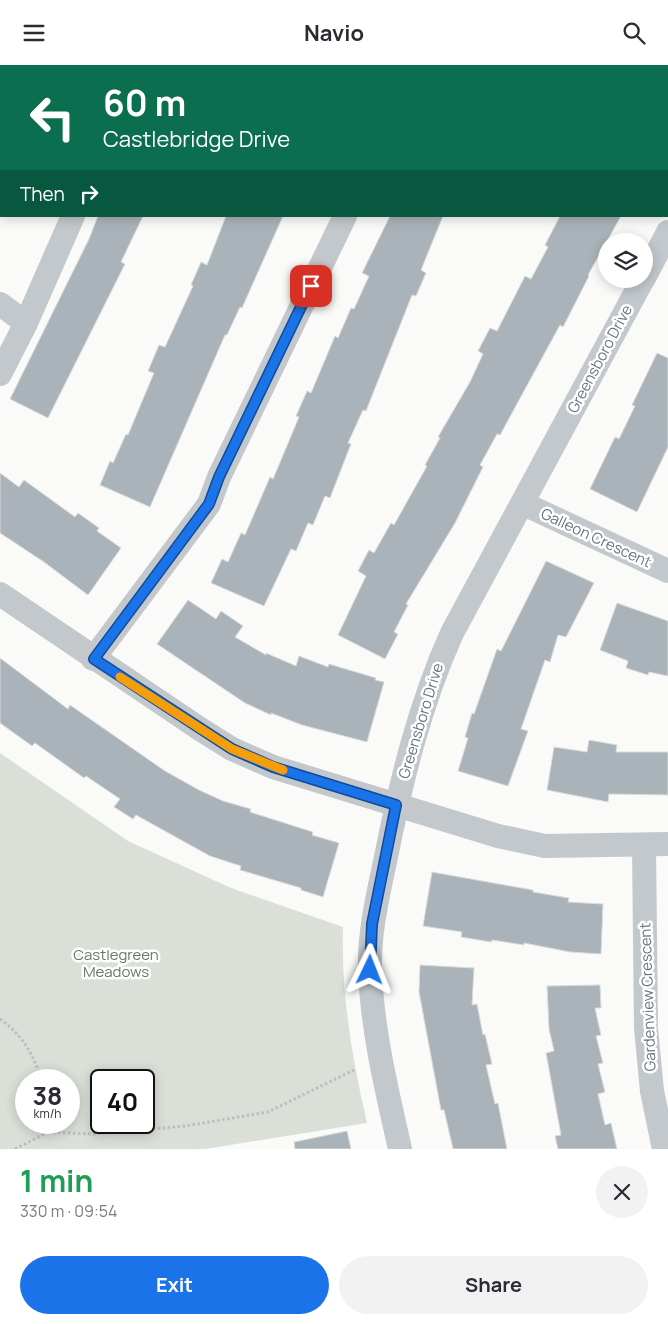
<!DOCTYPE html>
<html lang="en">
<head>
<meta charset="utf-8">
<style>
	body { margin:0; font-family:Manrope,sans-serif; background:#f2f2f3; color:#2b2b33; height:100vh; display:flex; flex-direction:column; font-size:19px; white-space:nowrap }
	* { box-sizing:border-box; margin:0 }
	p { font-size:16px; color:#7c7c81 }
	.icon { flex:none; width:28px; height:28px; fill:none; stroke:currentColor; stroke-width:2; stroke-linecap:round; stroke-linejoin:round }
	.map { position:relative; height:1084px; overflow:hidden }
	.side { display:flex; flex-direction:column; background:#fff; flex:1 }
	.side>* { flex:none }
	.banner { position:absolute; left:0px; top:0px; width:669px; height:152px; box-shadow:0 2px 12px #0003; background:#0b6e4f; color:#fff; overflow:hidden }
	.buttons { position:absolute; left:598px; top:168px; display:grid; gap:10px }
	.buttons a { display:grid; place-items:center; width:55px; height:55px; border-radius:50%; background:#fff; box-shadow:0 2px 12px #0003; font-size:25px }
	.speed { position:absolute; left:15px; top:1004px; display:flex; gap:10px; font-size:25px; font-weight:700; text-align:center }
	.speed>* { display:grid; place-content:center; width:65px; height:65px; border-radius:50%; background:#fff; box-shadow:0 2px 12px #0003; line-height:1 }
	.speed small { font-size:12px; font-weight:400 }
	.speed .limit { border:2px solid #111; border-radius:8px; background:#fff; color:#111 }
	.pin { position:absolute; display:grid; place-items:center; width:42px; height:42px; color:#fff; margin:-21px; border-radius:10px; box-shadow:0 2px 8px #0006 }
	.me { position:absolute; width:55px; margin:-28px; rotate:2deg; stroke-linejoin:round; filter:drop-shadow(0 0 4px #0008) }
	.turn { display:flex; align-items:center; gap:18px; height:105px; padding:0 20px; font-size:22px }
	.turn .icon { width:65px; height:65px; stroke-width:2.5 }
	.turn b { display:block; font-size:35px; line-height:42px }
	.then { display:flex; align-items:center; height:48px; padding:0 20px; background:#0003; gap:10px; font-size:19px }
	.round { display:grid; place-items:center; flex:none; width:52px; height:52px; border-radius:26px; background:#f2f2f3 }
	.overview { display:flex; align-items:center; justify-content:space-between; height:85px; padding:0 20px }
	h1 { font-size:30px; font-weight:700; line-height:38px; color:#1e9e55 }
	.action { display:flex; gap:10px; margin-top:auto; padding:10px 20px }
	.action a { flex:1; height:58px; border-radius:30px; background:#1a73e8; color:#fff; font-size:20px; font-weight:700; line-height:58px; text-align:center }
	.action a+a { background:#f2f2f3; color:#2b2b33 }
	header { display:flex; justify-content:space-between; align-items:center; height:65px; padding:0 20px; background:#fff; font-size:22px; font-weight:700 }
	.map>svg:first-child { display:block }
</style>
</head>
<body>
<header><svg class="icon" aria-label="menu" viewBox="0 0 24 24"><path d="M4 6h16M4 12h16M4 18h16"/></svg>Navio<svg class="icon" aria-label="search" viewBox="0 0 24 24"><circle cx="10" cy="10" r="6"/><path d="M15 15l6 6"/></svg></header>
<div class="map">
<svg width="668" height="1084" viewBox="0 0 668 1084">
	<rect width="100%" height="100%" fill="#fafaf8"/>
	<path fill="#dadfd7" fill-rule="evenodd" d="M0,688l128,88 103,47 112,39c-2,68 9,131 24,196l-162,26h-205zM26,1015h43v43h-43zM101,1015h43v43h-43z"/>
	<g fill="#aab3b9" stroke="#dcdcda">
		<path d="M98,151h45l-22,46 4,2 -77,154 -38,-19 79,-160z"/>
		<path d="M226,151h57l-41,92 -2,-1 -13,28h-2l-75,172 -50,-22 10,-24 3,2 13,-29 2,1 15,-36 11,-26 -6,-2 11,-26 6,2 28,-61 -2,-1 10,-23 6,3z"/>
		<path d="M390,151h53l-22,54 5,3 -10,23 -4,-1 -46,116 -3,-1 -15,33 3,1 -21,54 -5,-2 -12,29 -5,-2 -12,28 -5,-2 -27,57 -53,-23 11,-24 6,3 13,-29 4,2 25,-58 3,2 26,-62 -3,-1 11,-25 4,2 24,-57 3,2 13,-30 3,1 15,-33 -7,-3z"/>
		<path d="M560,151h61l-33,59 1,1 -26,51 -3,-2 -60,110 -3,-1 -17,31 3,2 -28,56 -49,81 2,1 -14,27 4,2 -13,25 -47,-24 28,-59 -8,-5 11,-21 5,3 17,-30 3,2 33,-59 -2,-1 15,-27 -2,-1 32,-55 13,-28 -5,-3 12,-23 7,3 28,-55 6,3 17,-32 -3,-2z"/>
		<path d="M657,288l11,5v89l-31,65 -47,-23 25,-52 4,2 16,-33 -3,-1z"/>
		<path d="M0,408l19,14 5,-7 51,37 3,-4 21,15 -2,3 24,17 -33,47 -44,-33 -44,-29z"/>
		<path d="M546,496l48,22 -28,54 -8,-2 -8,27 -5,-2 -24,69 7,2 -20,55 -50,-15 10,-33 -3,-1 7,-24 2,1 23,-65 4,2z"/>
		<path d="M188,535l28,19 5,-8 22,15 -8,11 31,18v-2l30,13 3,-10 29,11 1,-3 47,14 -1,2 9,2 -17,60 -65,-17 -31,-12v2l-26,-12 -88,-59z"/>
		<path d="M617,538l51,18v55l-19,-4 -1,3 -22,-7 2,-7 -28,-11z"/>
		<path d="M0,593l68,51 2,-4 95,66 34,19 24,11 28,8 -1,3 63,20 -1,3 27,8 -16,54 -22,-7v-2l-61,-18 1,-4 -31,-10 -74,-41 -3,4 -19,-12 6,-8 -34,-23 -2,2 -49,-35 -3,3 -32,-23z"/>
		<path d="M589,675l28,5 -1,7h52v43l-59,-1 -1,8 -61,-12 7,-43 33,5z"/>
		<path d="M432,807l101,18v2l36,6 -1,4 35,2 -2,50 -31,-2 -46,-9v2l-32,-5 -1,2 -30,-5 1,-5 -39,-6z"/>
		<path d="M420,900l54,3 -2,37 5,-1 6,31 2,-1 7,30 -6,1 9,39 3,-1 9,46h-54l-9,-39h-3l-22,-118z"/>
		<path d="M600,920l1,23h-6l6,27 -5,1 7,27 -5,1 7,28 -7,2 7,31 6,-2 6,26h-59l-3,-13 6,-1 -15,-82 8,-2 -5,-22 -2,-43z"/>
		<path d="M347,1066l4,18h-56l-1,-7z"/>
	</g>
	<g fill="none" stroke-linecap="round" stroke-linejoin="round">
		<g stroke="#bbbfc2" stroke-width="3" stroke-dasharray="2.5 2.5" stroke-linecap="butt">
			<path d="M0,954c22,16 34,35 41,61"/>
			<path d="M48,1067l44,2 93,-8 83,-14 88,-43"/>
			<path d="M15,1084l33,-17 -1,-9"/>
		</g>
		<g stroke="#c3c8cc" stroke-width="24">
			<path d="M1,0l1,1"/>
			<path d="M139,1l1,-1"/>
			<path d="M417,1v-1"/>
			<path d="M644,213l24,-46"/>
			<path d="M0,239l26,19"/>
			<path d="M0,309l26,-51 47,-107"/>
			<path d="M524,439l144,67"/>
			<path d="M0,529l200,135 32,20 41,18 225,69 47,10 123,-2"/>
			<path d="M93,594l116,-155 10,-27 126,-261"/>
			<path d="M644,780l2,183 6,63 12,58"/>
			<path d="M400,1084c-13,-58 -28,-119 -30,-179 -1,-39 8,-75 16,-113 15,-76 34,-153 66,-224l191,-354"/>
		</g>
	</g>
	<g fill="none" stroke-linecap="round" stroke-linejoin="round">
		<g stroke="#114b97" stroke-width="12">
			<path id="route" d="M311,221l-92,191 -10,27 -115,155 138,90 41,18 123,38 -24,119 -2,46"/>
		</g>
		<use href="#route" stroke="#1a73e8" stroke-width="9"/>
		<path stroke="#f59e0b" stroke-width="9" d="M120,612l112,72 51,21"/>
	</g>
	<g text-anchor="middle" stroke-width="5" stroke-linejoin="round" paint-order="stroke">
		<g font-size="15" fill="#657683" stroke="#fff">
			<text transform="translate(600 294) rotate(-62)" y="5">Greensboro Drive</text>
			<text transform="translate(596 473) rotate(25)" y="5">Galleon Crescent</text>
			<text transform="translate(421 656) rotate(-73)" y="5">Greensboro Drive</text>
			<text transform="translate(648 932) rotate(-92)" y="5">Gardenview Crescent</text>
		</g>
		<g font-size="15" fill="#687a64" stroke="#fff">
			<text x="116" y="895">Castlegreen<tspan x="116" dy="17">Meadows</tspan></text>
		</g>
	</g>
</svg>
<div class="buttons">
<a><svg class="icon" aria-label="layers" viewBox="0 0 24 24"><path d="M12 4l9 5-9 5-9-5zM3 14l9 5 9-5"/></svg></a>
</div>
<div class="speed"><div>38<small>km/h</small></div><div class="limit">40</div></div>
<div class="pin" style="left:311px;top:221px;background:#d93025"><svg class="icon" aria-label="arrive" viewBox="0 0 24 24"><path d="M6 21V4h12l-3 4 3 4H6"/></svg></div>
<svg class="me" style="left:370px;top:905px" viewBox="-20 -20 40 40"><path d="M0-17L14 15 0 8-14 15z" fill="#1a73e8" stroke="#fff" stroke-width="4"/></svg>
<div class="banner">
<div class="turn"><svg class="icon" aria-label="left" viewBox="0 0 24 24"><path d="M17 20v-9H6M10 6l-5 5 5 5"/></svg><div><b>60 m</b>Castlebridge Drive</div></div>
<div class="then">Then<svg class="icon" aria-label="right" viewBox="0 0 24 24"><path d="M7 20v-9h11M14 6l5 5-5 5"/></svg></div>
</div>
</div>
<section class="side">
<div class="overview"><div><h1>1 min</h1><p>330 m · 09:54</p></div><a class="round"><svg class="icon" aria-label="close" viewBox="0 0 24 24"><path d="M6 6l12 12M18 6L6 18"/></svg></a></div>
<div class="action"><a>Exit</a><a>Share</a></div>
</section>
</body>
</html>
